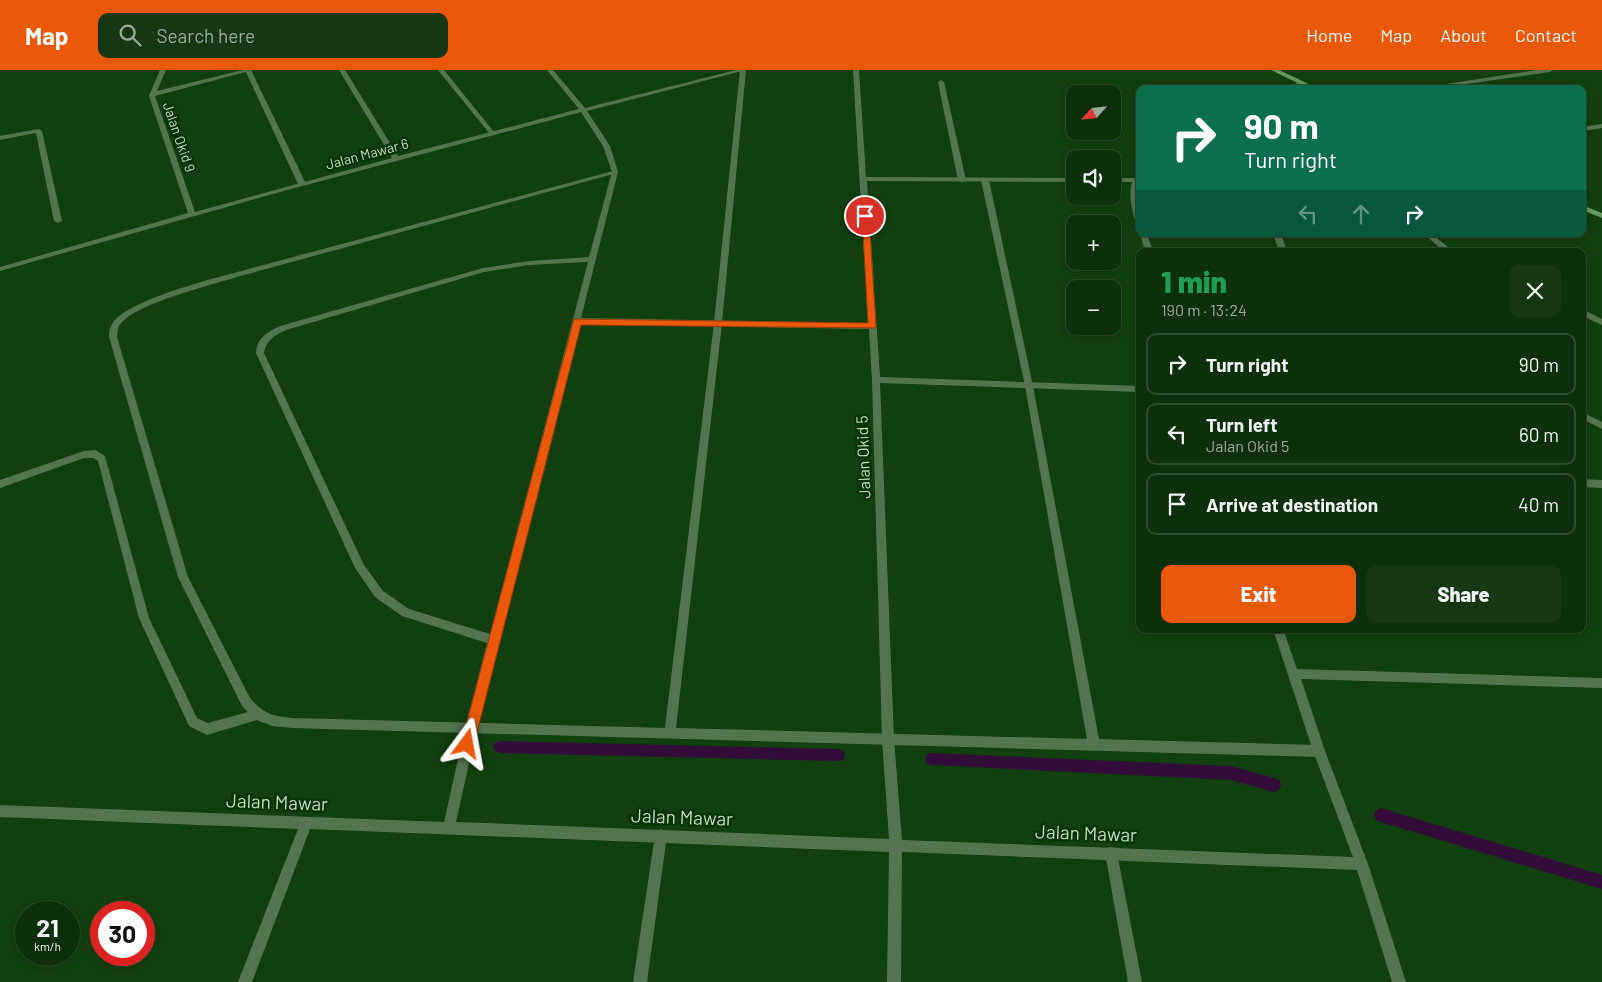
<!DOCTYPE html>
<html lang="en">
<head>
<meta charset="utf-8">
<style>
	body { margin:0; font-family:Barlow,sans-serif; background:#173714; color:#f1f3f6; height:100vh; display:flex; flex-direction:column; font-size:19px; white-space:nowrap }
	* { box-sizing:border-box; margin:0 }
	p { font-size:16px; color:#9ba99d }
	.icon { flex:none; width:28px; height:28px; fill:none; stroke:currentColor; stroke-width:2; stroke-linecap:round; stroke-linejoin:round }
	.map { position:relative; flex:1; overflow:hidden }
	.details { position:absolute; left:1136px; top:178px; width:450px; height:385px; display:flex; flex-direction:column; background:#0e2f0b; border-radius:10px; box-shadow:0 2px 8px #0003,0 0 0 1px #2e4a2c }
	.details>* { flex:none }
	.banner { position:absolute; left:1136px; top:15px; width:450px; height:152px; border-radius:10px; box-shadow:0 2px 8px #0003,0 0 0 1px #2e4a2c; background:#0b6e4f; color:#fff; overflow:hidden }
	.needle { width:32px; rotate:243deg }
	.controls { position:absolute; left:1066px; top:15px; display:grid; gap:10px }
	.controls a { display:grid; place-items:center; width:55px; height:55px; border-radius:10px; background:#0e2f0b; box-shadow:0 2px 8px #0003,0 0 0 1px #2e4a2c; font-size:25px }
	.speed { position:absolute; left:15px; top:831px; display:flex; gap:10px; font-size:25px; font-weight:700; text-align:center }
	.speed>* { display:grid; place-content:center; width:65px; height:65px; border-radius:50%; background:#0e2f0b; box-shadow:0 2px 8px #0003,0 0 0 1px #2e4a2c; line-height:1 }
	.speed small { font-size:12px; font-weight:400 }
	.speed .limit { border:8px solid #d22; background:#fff; color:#111 }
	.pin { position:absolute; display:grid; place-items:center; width:42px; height:42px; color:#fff; margin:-21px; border:2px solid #fff; border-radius:50%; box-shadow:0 1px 5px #0007 }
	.me { position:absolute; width:55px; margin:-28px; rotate:13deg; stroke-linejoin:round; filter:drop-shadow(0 0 4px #0008) }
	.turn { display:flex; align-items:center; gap:18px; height:105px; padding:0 25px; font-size:22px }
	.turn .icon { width:65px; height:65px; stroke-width:2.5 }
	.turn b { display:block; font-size:35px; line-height:42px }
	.lanes { display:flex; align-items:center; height:48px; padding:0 25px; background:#0003; justify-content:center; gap:25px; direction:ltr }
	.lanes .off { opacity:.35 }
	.round { display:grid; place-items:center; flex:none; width:52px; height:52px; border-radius:10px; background:#173714 }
	.headline { display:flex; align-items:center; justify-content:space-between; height:85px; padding:0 25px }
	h1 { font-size:30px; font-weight:800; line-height:38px; color:#1e9e55 }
	.action { display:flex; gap:10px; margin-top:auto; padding:10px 25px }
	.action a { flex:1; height:58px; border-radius:10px; background:#ea580c; color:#fff; font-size:20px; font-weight:800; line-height:58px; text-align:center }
	.action a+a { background:#173714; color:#f1f3f6 }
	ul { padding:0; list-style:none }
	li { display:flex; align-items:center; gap:15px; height:62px; margin:0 10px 8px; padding:0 15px; border:2px solid #2e4a2c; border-radius:10px }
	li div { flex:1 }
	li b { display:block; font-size:19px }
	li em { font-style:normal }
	header { display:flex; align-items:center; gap:30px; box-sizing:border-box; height:70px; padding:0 25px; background:#ea580c; color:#fff }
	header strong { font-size:24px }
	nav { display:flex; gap:28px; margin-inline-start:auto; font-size:18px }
	.search { width:350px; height:45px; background:#173714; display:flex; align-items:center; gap:12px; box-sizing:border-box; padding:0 18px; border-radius:10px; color:#9ba99d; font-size:19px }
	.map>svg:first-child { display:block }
</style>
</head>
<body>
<header>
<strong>Map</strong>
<div class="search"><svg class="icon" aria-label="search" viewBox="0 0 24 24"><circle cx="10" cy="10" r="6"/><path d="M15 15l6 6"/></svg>Search here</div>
<nav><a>Home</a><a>Map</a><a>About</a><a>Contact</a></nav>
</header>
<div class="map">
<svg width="1602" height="912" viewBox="0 0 1602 912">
	<rect width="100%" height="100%" fill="#123f0f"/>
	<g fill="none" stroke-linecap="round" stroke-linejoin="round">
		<g fill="#320d38" fill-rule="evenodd">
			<path d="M500,671l338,8 5,1 2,5 -2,5 -5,1 -338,-8 -5,-2 -2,-4 2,-4z"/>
			<path d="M932,683l299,13 43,12 5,2 2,5 -2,5 -5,2 -43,-12 -299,-15 -5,-1 -2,-5 2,-5z"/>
			<path d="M1381,738l221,67v14l-221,-67 -5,-2 -2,-5 2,-5z"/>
		</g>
		<g fill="#547450" fill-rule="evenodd">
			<path d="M245,0h6l55,114 -2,1 -6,-1z"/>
			<path d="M438,0h6l50,62v2h-4z"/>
			<path d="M740,0h6l-24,253 -46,405 411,11 -62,-353 -44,-206 4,-2 4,2 44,206 66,353 220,6 4,2 2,4 -2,4 -4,2 -1027,-29 -20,-2 -15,-6 -50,15 -18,-9 -50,-108 -41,-157 -5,-3h-9l-84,30v-8l84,-29 11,-1 10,6 44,162 48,100 11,5 40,-11 -6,-6 -64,-129 -69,-240c0,-4 0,-8 2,-11 9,-21 71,-38 93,-45l409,-110h4v2l-380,104c-25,8 -105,27 -118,49 -2,3 -1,7 -2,11l71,240 62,121c14,16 22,18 42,20l373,10 49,-405z"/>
			<path d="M941,10l3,2 22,98 -4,2 -4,-2 -20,-98z"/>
			<path d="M1602,54v4l-20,3v-4z"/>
			<path d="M39,59l3,2 20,90 -4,2 -4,-2 -18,-88 -36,7v-4z"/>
			<path d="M1273,164h8l6,17h-8z"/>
			<path d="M1424,164h8l16,13 13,4h-31l1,-2 9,-1z"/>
			<path d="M1582,239l20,10v6l-20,-9z"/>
			<path d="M1582,409l20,1v8l-20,-1z"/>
			<path d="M661,759l4,2 2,4 -20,147h-14l22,-147 2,-4z"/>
			<path d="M1111,777l5,1 1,5 25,129h-14l-23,-129 1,-5z"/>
		</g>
		<g fill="#547450" fill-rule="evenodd">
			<path d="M160,0h6l-9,21 86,-21h10l-98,26 40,116 197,-54 -53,-88h6l53,86 181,-47 -32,-39h6l32,38 151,-38h10l-159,41 23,35 8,26 -37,146 287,5 -15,-253h6l7,107 209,1v4l-208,-1 13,196 260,9v6l-260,-9 14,356 8,101 451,17 -40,-106 -40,-122h10l14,40 305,9v10l-301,-9 24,72 43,113 38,118h-14l-35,-112 -455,-18 -1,130h-14l2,-130 -579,-23 -58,153h-14l60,-153 -298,-12v-12l444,17 21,-94 22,-85 -85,-27 -27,-19 -20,-29 -99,-215c1,-15 11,-21 24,-27l203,-58 46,-7 60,-4 23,-85 -9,-26 -22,-34 -301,80 -280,79v-4l188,-54 -39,-117zM588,192l-98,372 -81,-25 -26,-18 -19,-26 -100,-212c2,-13 11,-18 22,-23l198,-58 45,-7zM580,254l289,5 3,51 10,359 7,100 -433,-17 21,-94z"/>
			<path d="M1537,0h16l-3,2 -119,17h-18z"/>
			<path d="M1300,11l5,1 -10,7h-8z"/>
			<path d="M1140,103l-3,19 3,34 -4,-2c-4,-14 -8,-28 -4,-42h-20v-4h23z"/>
			<path d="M1140,163l7,1 6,17h-8z"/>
			<path d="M1582,342l20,10v7l-20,-10z"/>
		</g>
		<g fill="#63975e" fill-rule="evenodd">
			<path d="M1271,0h8l40,19h-9z"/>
			<path d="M1582,135l20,8v5l-20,-8z"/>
		</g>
	</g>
	<path fill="#ea580c" stroke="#983908" d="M862,144l7,2 7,112 -295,-3 -107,419 -2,5 -5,2 -4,-2 -2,-5 113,-425 294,4z"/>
	<g text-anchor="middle" stroke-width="5" stroke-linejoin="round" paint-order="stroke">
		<g font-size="14" fill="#c3dcc0" stroke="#063404">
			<text transform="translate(179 67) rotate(71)" y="5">Jalan Okid 9</text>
			<text transform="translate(367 84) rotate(-15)" y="5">Jalan Mawar 6</text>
		</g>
		<g font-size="16" fill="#c3dcc0" stroke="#063404">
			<text transform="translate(863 387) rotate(-92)" y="6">Jalan Okid 5</text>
		</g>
		<g font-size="19" fill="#c3dcc0" stroke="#063404">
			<text transform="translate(277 732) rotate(2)" y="7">Jalan Mawar</text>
			<text transform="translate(682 747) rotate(2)" y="7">Jalan Mawar</text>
			<text transform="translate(1086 763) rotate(2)" y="7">Jalan Mawar</text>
		</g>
	</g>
</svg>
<div class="controls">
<a><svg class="needle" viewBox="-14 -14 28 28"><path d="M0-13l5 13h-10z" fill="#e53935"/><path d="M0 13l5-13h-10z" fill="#9ba99d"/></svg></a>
<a><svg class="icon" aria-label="sound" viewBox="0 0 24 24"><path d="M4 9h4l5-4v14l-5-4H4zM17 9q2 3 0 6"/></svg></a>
<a>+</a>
<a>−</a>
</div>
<div class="speed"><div>21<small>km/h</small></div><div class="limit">30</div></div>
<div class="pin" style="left:865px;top:146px;background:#d93025"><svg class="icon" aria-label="arrive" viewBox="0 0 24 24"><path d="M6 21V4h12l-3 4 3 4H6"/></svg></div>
<svg class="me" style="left:467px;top:674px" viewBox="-20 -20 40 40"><path d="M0-17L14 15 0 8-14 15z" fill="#ea580c" stroke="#fff" stroke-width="4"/></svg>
<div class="banner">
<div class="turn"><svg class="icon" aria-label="right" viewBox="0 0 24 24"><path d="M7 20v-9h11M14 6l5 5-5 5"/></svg><div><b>90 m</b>Turn right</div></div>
<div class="lanes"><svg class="icon off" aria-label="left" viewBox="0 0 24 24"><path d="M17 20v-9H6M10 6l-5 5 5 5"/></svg><svg class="icon off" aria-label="ahead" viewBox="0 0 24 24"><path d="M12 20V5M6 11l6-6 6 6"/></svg><svg class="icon" aria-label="right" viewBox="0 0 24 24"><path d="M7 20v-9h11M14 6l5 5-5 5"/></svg></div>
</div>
<section class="details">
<div class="headline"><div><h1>1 min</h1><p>190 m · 13:24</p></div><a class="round"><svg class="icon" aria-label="close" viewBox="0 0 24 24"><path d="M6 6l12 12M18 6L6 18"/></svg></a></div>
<ul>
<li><svg class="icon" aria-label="right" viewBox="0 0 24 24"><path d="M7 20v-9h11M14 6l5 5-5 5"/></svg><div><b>Turn right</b></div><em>90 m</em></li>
<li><svg class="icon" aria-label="left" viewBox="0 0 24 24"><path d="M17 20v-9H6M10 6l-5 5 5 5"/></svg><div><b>Turn left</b><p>Jalan Okid 5</p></div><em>60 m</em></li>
<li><svg class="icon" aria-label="arrive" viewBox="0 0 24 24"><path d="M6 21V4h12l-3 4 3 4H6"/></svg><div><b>Arrive at destination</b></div><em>40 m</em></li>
</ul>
<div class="action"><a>Exit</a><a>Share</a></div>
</section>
</div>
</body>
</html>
